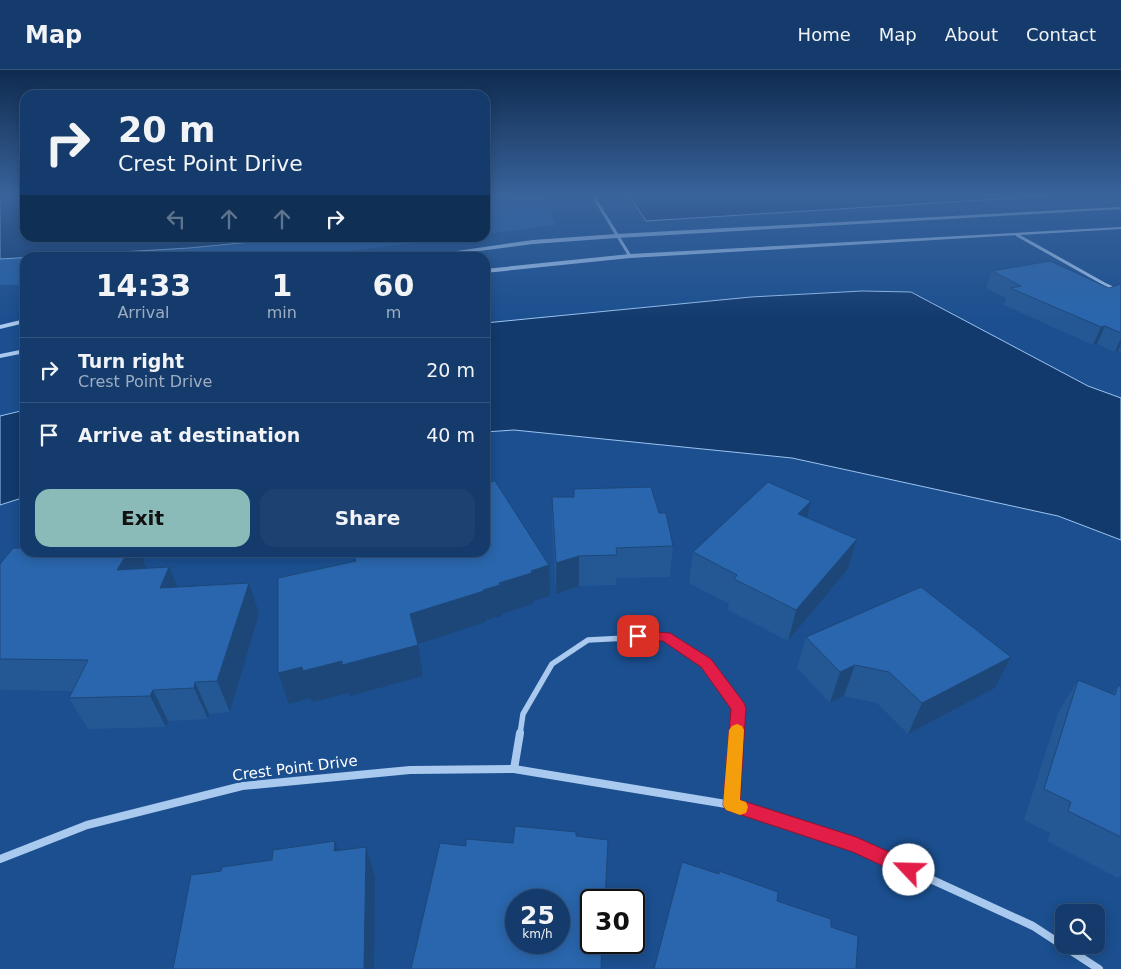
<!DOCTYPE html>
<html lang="en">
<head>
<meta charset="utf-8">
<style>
	body { margin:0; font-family:"DejaVu Sans",sans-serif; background:#1d4271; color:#f1f3f6; height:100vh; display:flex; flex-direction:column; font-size:19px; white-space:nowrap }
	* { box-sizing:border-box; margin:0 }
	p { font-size:16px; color:#9dadc1 }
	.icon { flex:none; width:28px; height:28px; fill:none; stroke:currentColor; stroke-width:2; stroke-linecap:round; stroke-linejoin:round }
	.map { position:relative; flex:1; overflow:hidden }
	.details { position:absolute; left:20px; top:182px; width:470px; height:305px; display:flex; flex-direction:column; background:#143b6b; border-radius:15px; box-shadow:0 2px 12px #0003,0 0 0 1px #33557e }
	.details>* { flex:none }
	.top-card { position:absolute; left:20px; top:20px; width:470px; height:152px; border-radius:15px; box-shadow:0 2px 12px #0003,0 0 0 1px #33557e; background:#143b6b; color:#f1f3f6; overflow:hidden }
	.controls { position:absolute; left:1055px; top:834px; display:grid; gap:10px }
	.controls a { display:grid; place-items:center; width:50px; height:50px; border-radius:10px; background:#143b6b; box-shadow:0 2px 12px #0003,0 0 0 1px #33557e; font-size:25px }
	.speed { position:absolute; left:505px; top:819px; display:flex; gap:10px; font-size:25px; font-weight:700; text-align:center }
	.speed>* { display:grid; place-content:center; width:65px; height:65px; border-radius:50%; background:#143b6b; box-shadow:0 2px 12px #0003,0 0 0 1px #33557e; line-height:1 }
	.speed small { font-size:12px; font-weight:400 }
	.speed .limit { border:2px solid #111; border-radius:8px; background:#fff; color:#111 }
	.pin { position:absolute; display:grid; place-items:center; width:42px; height:42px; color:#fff; margin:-21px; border-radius:10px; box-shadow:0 2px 8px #0006 }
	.me { position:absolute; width:55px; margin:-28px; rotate:294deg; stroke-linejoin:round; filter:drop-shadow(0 0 4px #0008) }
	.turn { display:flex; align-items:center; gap:18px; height:105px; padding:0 15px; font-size:22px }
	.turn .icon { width:65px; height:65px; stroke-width:2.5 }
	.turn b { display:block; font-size:35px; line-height:42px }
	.lanes { display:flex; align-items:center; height:48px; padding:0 15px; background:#0003; justify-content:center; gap:25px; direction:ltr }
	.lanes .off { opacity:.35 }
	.eta { display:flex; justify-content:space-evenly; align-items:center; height:85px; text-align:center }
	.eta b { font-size:30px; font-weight:700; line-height:35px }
	.button { display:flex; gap:10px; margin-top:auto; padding:10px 15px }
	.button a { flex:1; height:58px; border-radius:15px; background:#8bbbb9; color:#111; font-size:20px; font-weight:700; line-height:58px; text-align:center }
	.button a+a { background:#1d4271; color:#f1f3f6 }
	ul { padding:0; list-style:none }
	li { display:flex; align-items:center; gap:15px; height:65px; padding:0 15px; border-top:1px solid #33557e }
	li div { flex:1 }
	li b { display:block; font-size:19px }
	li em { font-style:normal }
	header { display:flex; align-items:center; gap:30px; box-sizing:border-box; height:70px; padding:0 25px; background:#143b6b; border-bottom:1px solid #33557e }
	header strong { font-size:24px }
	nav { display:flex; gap:28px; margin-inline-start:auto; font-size:18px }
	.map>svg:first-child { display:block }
</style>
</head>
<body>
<header>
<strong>Map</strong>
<nav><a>Home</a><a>Map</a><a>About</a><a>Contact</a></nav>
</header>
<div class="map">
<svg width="1121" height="899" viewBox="0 0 1121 899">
	<rect width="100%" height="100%" fill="#1b4f8f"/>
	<g fill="#2461a8">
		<path d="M0,124h25v44h430l-163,20h-267v27h-25z"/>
		<path d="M485,124h59l12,31 -71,9z"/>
	</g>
	<g fill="#123a6d" stroke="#9cc4f0">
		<path d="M0,124h25v44h268l-104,10 -189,11z"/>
		<path d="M628,124h451l-433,27z"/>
		<path d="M862,221l49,1 177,94 33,12v142l-63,-24 -266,-58 -278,-28 -29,2v-109l266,-26z"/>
		<path d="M25,340v87l-25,8v-89z"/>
	</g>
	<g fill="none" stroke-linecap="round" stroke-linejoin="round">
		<g stroke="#a9c9ee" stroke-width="3">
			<path d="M592,124l38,62"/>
			<path d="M1017,165l91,51"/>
		</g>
		<path stroke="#a9c9ee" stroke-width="4" d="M1105,215l16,7"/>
		<path stroke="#a9c9ee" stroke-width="5.5" d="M520,664l3,-20 29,-50 36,-24 77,-4 41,27 33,44 -2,27"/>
		<g stroke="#a9c9ee" stroke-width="8">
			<path d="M514,699l6,-36"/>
			<path d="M732,735l5,-72"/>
			<path d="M0,789l87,-34 155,-39 168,-16 104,-1 218,36 124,40 177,81 66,43"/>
		</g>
		<g fill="#a9c9ee" fill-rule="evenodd">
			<path d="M1121,137v2l-505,29 -83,6 -107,14h-18l125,-18 83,-6z"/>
			<path d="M1121,157v2l-491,29 -145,15v-4l145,-15z"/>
			<path d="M25,249v4l-25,6v-4z"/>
			<path d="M25,279v4l-25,5v-4z"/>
		</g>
	</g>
	<g fill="#245895">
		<path d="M992,201l117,17 12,-4v68l-3,-1 -3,1 -18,-8 -4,1 -89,-40 2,-7 -20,-10z"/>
		<path d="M574,419l85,24 14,33 -3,31 -54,1v7l-37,1 -23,8 -4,-67v-30h21z"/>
		<path d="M807,447l50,22 -9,30 -60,72 -60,-31 1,-6 -40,-21 4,-31z"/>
		<path d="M140,482l7,16 30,19 82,27 -29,98 -21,2 -1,5 -40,2 -2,6 -78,2 -19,-31 4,-7 -73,-1v-126z"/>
		<path d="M806,567l205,20 -16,31 -87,46 -31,-31 -33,-7 -14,7 -33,-35z"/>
		<path d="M1078,610l34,14 6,-9 3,2v188l-3,3 -71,-37 3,-8 -26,-13 35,-109z"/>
	</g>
	<g fill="#1d4779">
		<path d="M1105,256l-8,18 -4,1 8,-18z"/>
		<path d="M1121,268v6l-3,7 -3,1z"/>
		<path d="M811,431l-7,29 -6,-16z"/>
		<path d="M857,469l-9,30 -60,72 8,-31z"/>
		<path d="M128,482h12l8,19 -31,-1z"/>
		<path d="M579,486v30l-23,8v-31z"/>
		<path d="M549,495l1,31 -17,5v3l-31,10v2l-16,4v2l-71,23 -5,-31 73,-24 48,-19z"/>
		<path d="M169,497l13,31 -22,-10z"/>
		<path d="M249,513l10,31 -29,98 -13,-31z"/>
		<path d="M418,575l5,31 -73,20 -1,-3 -37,9 -1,-4 -22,6 -11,-31 24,-6 40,-6z"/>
		<path d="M1011,587l-16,31 -87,46 14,-31z"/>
		<path d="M855,595l-11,31 -14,7 10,-31z"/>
		<path d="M195,612l14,32 -1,5 -14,-31z"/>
		<path d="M153,620l15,31 -2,6 -16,-31z"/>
		<path d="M335,771l9,30 -10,-20z"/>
		<path d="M366,777l9,30 -1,92h-10z"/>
	</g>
	<g fill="#2a66ad" stroke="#1d4779" fill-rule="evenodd">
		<path d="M1050,191l59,27 12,-4v49l-16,-7 -4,1 -91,-39 11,-2 -29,-15z"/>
		<path d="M495,411l54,84 -18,6 1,2 -33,10 1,2 -17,5 1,1 -74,23 8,31 -76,20v-4l-39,10 -1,-4 -24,6v-95l78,-17 -2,-9h131v-69z"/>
		<path d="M768,412l43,19 -13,13 59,25 -61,71 -62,-31 3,-4 -44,-23z"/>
		<path d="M651,417l8,26h7l7,33 -57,2 1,7 -38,1 -23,7 -4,-66h22v-8z"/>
		<path d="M13,478h12v4h103l-11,18 52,-3 -9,21 89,-5 -32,98 -22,1 -1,6 -41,2 -3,6 -81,2 19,-38 -88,-1v-95z"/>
		<path d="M921,517l90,70 -89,46 -33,-31 -34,-7 -15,7 -34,-35z"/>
		<path d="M1078,610l37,15 3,-10 3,2v150l-53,-26 3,-9 -27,-13z"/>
		<path d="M515,756l61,6v4l32,4 -3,60h-14v42h11l-1,27h-190l29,-126 26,3v-7l47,4zM516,830h43v42h-43z"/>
		<path d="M335,771l-1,10 32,-4 -2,122h-191l18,-94 30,-4 1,-4 50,-7 1,-10z"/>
		<path d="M682,792l37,12v-3l59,21 -1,9 54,18v8l27,9 -2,33h-202z"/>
	</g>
	<linearGradient id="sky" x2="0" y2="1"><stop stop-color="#0f2b4f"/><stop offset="0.5" stop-color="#39639b"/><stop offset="1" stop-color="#39639b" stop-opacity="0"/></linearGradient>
	<rect width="1121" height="250" fill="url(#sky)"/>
	<path fill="#e11d48" stroke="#92132f" d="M638,561l32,2 41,26 33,44 2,5 -6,92 116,37 60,27 2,6 -2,5 -7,3 -56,-26 -127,-42 -3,-5 8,-96 -30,-42 -38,-26 -30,-1 -2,-4 2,-3z"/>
	<path fill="#f59e0b" d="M737,654l5,2 2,4 -4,70 6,2 2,5 -2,6 -6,2 -14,-5 -3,-5 6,-75 3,-4z"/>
	<g text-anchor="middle" stroke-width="5" stroke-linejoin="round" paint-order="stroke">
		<g font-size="15" fill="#fff" stroke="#1b4f8f">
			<text transform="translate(295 698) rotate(-7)" y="5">Crest Point Drive</text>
		</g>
	</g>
</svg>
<div class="controls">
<a><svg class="icon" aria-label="search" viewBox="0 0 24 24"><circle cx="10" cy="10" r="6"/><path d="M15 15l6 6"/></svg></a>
</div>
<div class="speed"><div>25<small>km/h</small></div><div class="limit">30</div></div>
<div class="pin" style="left:638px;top:566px;background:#d93025"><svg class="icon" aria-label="arrive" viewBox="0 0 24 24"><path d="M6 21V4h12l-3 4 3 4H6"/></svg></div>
<svg class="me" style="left:909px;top:800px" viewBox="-20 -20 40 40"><circle r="19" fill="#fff"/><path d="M0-13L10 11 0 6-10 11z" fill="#e11d48"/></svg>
<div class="top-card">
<div class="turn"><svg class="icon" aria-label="right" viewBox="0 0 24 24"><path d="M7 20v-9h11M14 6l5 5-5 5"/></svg><div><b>20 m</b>Crest Point Drive</div></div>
<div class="lanes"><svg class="icon off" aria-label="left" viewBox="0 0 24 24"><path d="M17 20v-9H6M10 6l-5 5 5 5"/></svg><svg class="icon off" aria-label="ahead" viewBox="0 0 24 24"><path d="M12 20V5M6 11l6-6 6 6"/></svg><svg class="icon off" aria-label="ahead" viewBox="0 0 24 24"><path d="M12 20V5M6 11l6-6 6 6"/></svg><svg class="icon" aria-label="right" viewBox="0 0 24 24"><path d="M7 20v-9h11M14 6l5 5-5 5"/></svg></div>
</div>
<section class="details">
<div class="eta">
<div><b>14:33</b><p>Arrival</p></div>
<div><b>1</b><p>min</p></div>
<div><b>60</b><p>m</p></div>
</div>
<ul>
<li><svg class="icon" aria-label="right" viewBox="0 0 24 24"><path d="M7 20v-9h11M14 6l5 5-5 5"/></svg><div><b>Turn right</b><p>Crest Point Drive</p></div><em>20 m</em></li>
<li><svg class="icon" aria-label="arrive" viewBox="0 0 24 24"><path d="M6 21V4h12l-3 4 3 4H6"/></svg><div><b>Arrive at destination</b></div><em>40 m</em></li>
</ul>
<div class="button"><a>Exit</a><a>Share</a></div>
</section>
</div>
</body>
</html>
